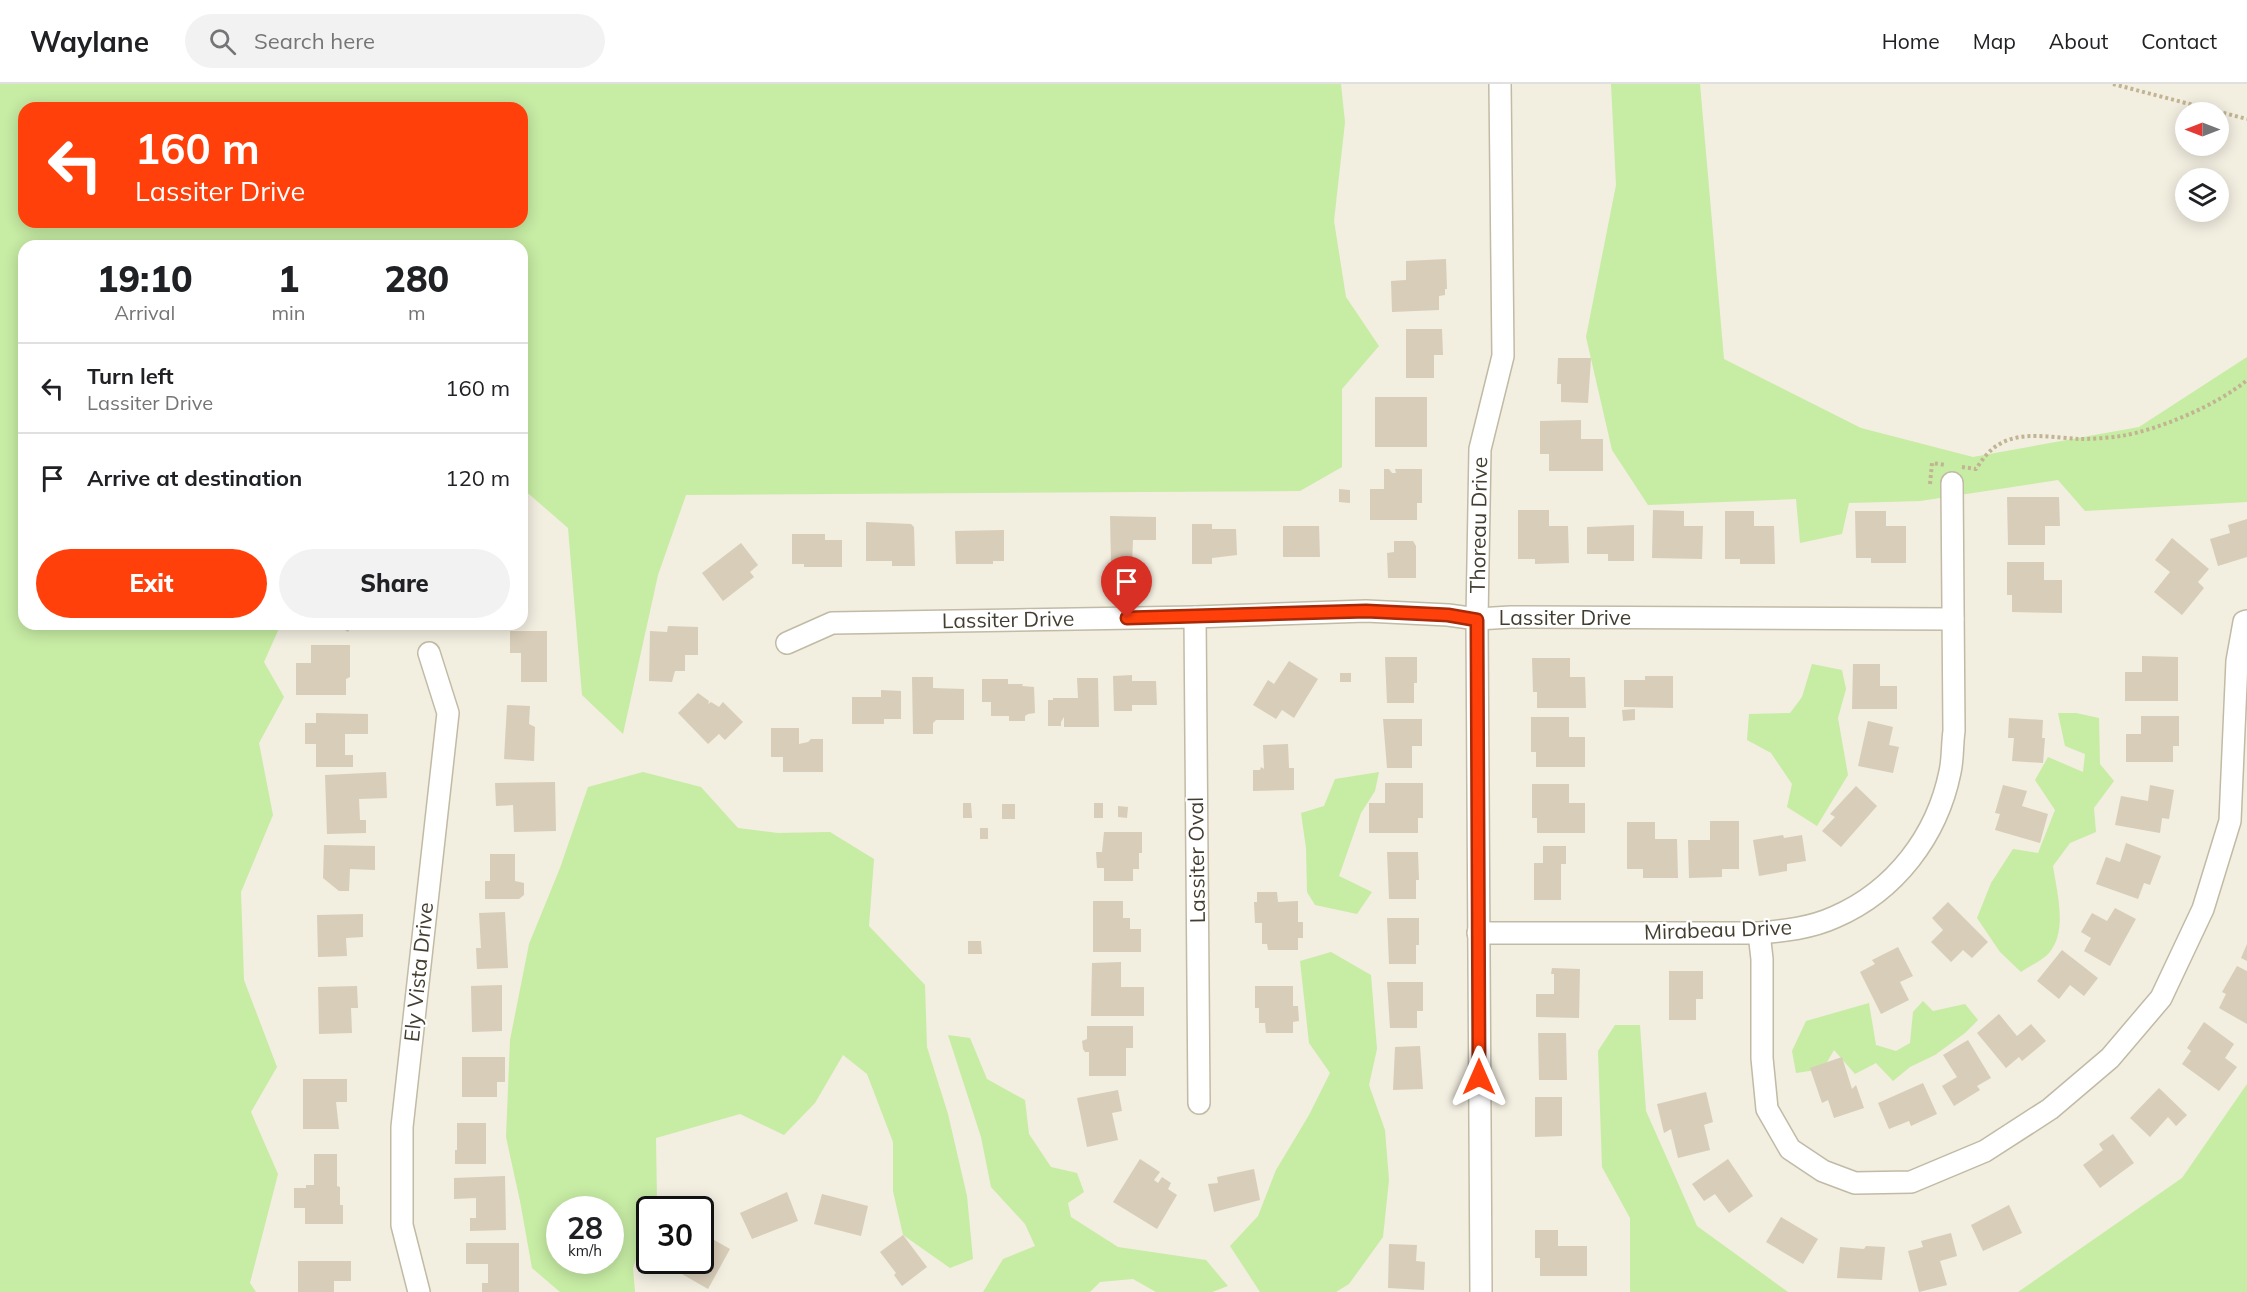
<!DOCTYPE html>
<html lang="en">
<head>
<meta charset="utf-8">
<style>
	body { margin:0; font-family:Mulish,sans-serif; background:#f2f2f2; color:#202124; height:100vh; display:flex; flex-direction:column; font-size:22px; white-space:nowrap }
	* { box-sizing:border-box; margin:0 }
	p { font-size:20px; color:#757577 }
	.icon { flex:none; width:33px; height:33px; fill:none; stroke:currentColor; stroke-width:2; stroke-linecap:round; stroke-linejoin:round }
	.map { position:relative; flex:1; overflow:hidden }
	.side { position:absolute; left:18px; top:156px; width:510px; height:390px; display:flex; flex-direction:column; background:#fff; border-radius:18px; box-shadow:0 3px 15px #0003 }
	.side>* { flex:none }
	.banner { position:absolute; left:18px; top:18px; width:510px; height:126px; border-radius:18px; box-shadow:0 3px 15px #0003; background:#ff400b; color:#fff; overflow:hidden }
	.needle { width:39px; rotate:270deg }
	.tools { position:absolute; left:2175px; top:18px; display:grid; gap:12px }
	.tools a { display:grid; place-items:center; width:54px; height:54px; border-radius:50%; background:#fff; box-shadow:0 3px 15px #0003; font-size:30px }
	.speed { position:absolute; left:546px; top:1112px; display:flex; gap:12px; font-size:30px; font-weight:700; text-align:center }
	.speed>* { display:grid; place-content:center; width:78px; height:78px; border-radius:50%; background:#fff; box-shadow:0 3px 15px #0003; line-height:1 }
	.speed small { font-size:15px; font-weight:400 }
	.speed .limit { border:3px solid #111; border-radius:9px; background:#fff; color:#111 }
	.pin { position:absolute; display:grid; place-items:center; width:51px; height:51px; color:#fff; margin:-62px -26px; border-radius:50% 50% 50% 0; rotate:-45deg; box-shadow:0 0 6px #0007 }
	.pin .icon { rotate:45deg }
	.me { position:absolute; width:66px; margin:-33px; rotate:0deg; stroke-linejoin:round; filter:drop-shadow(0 0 4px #0008) }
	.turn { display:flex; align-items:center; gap:21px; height:126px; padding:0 18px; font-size:27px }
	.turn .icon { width:78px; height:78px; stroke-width:2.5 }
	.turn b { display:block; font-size:42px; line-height:51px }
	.eta { display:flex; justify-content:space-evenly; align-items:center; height:102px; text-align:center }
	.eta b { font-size:36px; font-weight:800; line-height:42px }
	.action { display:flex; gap:12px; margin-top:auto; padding:12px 18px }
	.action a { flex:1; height:69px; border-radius:36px; background:#ff400b; color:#fff; font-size:24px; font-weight:800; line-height:69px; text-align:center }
	.action a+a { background:#f2f2f2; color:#202124 }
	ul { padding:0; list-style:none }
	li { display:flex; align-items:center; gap:18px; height:90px; padding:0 18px; border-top:2px solid #e0e0e0 }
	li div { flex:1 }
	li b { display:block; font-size:22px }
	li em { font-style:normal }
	header { display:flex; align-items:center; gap:36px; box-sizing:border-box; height:84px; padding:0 30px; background:#fff; border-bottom:2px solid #e0e0e0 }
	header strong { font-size:28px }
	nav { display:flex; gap:33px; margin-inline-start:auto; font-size:21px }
	.search { width:420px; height:54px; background:#f2f2f2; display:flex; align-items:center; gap:15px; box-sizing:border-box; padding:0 21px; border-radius:33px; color:#757577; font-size:22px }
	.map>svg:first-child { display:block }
</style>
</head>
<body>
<header>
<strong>Waylane</strong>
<div class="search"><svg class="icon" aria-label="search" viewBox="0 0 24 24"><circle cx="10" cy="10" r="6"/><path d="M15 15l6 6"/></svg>Search here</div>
<nav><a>Home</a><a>Map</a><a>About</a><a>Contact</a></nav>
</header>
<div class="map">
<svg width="2247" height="1208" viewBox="0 0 2247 1208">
	<rect width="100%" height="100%" fill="#f2eee0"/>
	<g fill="#c7eca4" fill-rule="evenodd">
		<path d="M0,0h1341l4,38 -11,99 12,76 33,49 -37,43v78l-42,24 -614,4 -28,80 -35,159 -41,-39 -14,-167 -46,-40v-242h-498v378h257l-17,38 20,35 -25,46 14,72 -32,77 3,88 33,87 -26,45 27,62 -28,109 6,9h-256zM24,24h498v114h-498z"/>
		<path d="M1611,0h89l24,275 137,69 112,29 166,-30 108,-70v145l-162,9 -27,-31 -138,21 -71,2 -7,31 -42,9 -4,-44 -148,6 -36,-55 -26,-113 30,-152z"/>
		<path d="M1812,580l30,6 4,19 -8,29 10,57 -31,51 -30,-19 5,-23 -21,-31 -24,-13 2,-26 41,-1 12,-16z"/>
		<path d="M2058,629h18l23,5 1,46 14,17 -20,27 2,24 -26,11 -17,23c4,27 15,65 -4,87 -7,8 -20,13 -28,19l-21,-20 -23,-34 14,-35 22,-34 25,4 17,-43 -20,-30 13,-23 35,15 2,-18 -20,-8z"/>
		<path d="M643,688l58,15 37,41 40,5 52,-1 44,27 -5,67 56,59 2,62 21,67 19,82 6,63 -23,9 -47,-33 -10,-44v-49l-26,-68 -24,-19 -28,48 -31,32 -44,-21 -84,24 1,62 -3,9h-4l-1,12 -16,47 2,24h-75l-28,-24 -12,-67 -14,-64 4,-97 19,-96 31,-76 28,-81zM560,1125h50v51h-50z"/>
		<path d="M1379,688l-4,19 -14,22 -22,63 33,16 -15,22 -42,-9 -8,-13 -1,-44 -5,-35 23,-7 11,-27z"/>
		<path d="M1331,868l40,23 6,74 -8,36 16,45 4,50 -6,57 -34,47 -13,8h-76l-30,-46 28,-30 18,-46 33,-55 21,-42 -21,-30 -9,-82z"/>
		<path d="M1923,917l10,10 32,-7 13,16 -13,13 -30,22 -25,12 -17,14 -17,-18 -21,11 -21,-24 -11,19 -27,4 -4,-22 14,-30 63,-18 7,42 20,6 14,-8 3,-31z"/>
		<path d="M1615,941h25l6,86 51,115 91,66h-158v-74l-28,-51 -4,-116z"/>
		<path d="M948,951l22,3 17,41 38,21 4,34 22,33 26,6 7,19 -16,11 3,14 47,30 88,13 22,26 -16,6h-56l-23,-13 -33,3 -10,10h-107l20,-33 32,-13 -10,-22 -34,-37 -10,-50z"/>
		<path d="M2247,1000v208h-229l164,-114z"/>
	</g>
	<g fill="#d8cdb8">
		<path d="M1446,175l1,30h-2v6l-6,1v14l-47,2 -1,-31 15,-1v-19z"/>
		<path d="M1406,245h36l1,26h-9v23h-28z"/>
		<path d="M1558,274h33l-3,45 -27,-1v-18h-4z"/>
		<rect x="1375" y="313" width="52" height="50"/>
		<path d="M1581,336v19h22v32h-54v-17h-9v-33z"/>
		<path d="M1384,385h5l3,4h4l-1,-4h27v34h-5v17h-47v-31h14z"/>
		<path d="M1339,405l11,1v13l-11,-1z"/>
		<path d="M2007,413h52l1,29h-15v19h-37z"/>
		<path d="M1518,426h31v16h19l1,37 -34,1v-5h-17z"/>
		<path d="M1653,426l31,1v15h19l-1,33 -50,-1z"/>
		<path d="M1725,427h29v15h20l1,38h-35v-5h-15z"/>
		<path d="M1855,427h31v15h20v37h-35v-5h-15z"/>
		<path d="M1110,432l46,1v23h-23l-1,23h-21z"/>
		<path d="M2247,435v38l-29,9 -8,-27 20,-6 -2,-8z"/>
		<path d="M866,438l45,2 3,3 1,39h-23v-5h-26z"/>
		<path d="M1192,440h20v5h24l1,26 -25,3v6h-20z"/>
		<path d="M1634,441v36h-26v-7h-21v-27z"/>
		<path d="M1283,442h36l1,31h-37z"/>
		<path d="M1004,446v31h-11v3h-37l-1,-33z"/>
		<path d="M792,450h33v6h17v27h-38v-3h-12z"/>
		<path d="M2172,454l37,31 -11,13 6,6 -22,27 -28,-23 16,-20 -15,-12z"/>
		<path d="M1394,457h19l3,5v32h-28l-1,-25 7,-1z"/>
		<path d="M741,459l17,22 -8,7 4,5 -31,24 -21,-28z"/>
		<path d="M2007,478h37v18h18v33l-50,-1v-17h-5z"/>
		<path d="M336,540h17l-5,8z"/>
		<path d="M668,542l30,1v28h-13v16h-10l-3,11 -23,-1 1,-50 17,1z"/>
		<path d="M510,547h37v51h-26v-29h-11z"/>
		<path d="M311,561h39v32l-4,2v16h-50v-32h15z"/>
		<path d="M2142,572l36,1v44h-53v-29h17z"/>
		<path d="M1385,573h32v26h-3v20h-27z"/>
		<path d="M1532,574h38v19h15l1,31h-49v-16h-4z"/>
		<path d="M1289,577l29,18 -24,39 -12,-8 -6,9 -23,-14 15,-25 6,4z"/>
		<path d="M1853,580h27v22h17v23h-45z"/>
		<rect x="1340" y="589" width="11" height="9"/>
		<path d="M1132,591v6h24l1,24h-25v6h-18l-1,-35z"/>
		<path d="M1645,592h28v32l-49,-1v-27h21z"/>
		<path d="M912,593h21v11l31,1v31h-28l-3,3v11h-20z"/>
		<path d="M1077,594h21l1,49h-35v-10l-3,5v4h-13v-26h5v-2h25z"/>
		<path d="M982,595h26v5h15l-1,2 12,1 1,26 -7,1 -3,2v5h-16v-5h-18v-14h-9z"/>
		<path d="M881,606l20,1v28h-17v5h-32v-27h29z"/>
		<path d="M698,609l11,8 -1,3 3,-2 8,5 4,-5 20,20 -18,18 -6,-6 -11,10 -30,-31z"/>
		<path d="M507,621l23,1 -1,18 6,3 -1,34 -30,-2z"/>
		<path d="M1635,625v11l-12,1 -1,-11z"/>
		<path d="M316,629l52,1v20h-23v21h8v12h-37v-23h-11v-21h11z"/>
		<path d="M2141,632h38v30h-6v16h-47v-28h15z"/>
		<path d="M1531,633h38v20h16v30h-49v-15h-5z"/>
		<path d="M2009,634l34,2 -1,18h3l-2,25 -31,-2 2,-23h-6z"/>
		<path d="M1383,635h39v27h-10v22h-25z"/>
		<path d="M1868,637l25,6 -4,18 10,2 -6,26 -35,-7z"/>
		<path d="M771,644h28v16l9,-2 3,-3h12v33h-40v-15h-12z"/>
		<path d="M1288,660l1,24h5v22l-41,1v-21h7l1,-3 3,2 -1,-24z"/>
		<path d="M386,688l1,26 -28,1 1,21h6v13l-39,1 -2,-59z"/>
		<path d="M555,698l1,49 -42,1 -1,-27 -17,1 -1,-23z"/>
		<path d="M1385,699h38v35h-5v15h-49v-30h16z"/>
		<path d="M1532,700h37v19h16v30h-48v-15h-5z"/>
		<path d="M2003,701l24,6 -5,15 26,8 -8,29 -45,-13 5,-16 -5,-1z"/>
		<path d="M2150,701l24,5 -5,29 -7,-1 -2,15 -45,-8 6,-29 27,5z"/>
		<path d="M1856,702l21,20 -36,41 -19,-16 13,-14 -5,-3z"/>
		<path d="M963,719h8l1,15h-9z"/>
		<rect x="1094" y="719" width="9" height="15"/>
		<rect x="1002" y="720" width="13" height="15"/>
		<path d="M1118,722l10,1 -1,11 -9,-1z"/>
		<path d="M1710,737h29v48h-17v8l-33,1 -1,-38h22z"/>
		<path d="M1627,738h28v17h22l1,39h-35v-9h-16z"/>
		<rect x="980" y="744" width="8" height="11"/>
		<path d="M1104,748h38v21h-3v16h-6v12h-29v-13h-7l-1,-16h6z"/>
		<path d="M1783,751l1,3 18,-3 4,26 -19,3v7l-28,5 -6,-36z"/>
		<path d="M2126,759l35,13 -11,29 -6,-2 -6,16 -42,-15 10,-27 14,5z"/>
		<path d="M324,761l51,1v24l-25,-1 -1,22h-10l-16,-13z"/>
		<path d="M1543,762h23v18h-5v36h-27v-37h9z"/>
		<path d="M1387,768h31l1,28h-3v19h-27z"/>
		<path d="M490,770h25v27l9,2v12l-5,4h-34v-18h5z"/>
		<path d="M1257,808h20l1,10 20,-1v21h5v16h-5v12h-30l-1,-6h-5v-21h-7l-1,-21h3z"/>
		<path d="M1093,817h30v17h7v11h11v23h-48z"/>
		<path d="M1948,818l40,40 -16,16 -9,-8 -12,12 -20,-20 12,-12 -11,-12z"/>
		<path d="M2115,824l21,11 -26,47 -26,-15 7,-13 -10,-6 11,-19 15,8z"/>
		<path d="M505,828l3,56 -31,1 -1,-21h5l-2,-35z"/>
		<path d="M363,830v23l-17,1 1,18 -29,1 -1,-42z"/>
		<path d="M1387,834h32v27h-3v19h-27z"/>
		<path d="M968,857h13l1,13h-14z"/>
		<path d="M2247,860v17l-6,-3z"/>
		<path d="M1898,863l15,29 -13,6 9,18 -28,14 -21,-42 15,-8 -3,-4z"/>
		<path d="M2062,866l36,28 -14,18 -14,-11 -11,14 -22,-18z"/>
		<path d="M1121,878v25h23v29h-53l1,-53z"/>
		<path d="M2237,882l10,5v53l-28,-16 7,-14 -4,-2z"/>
		<path d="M1552,884l28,1 -1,49 -43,-1v-23h18v-20h-3z"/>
		<path d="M1669,887h34v28h-7v21h-27z"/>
		<path d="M1387,898h36v29h-6v17h-27z"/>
		<path d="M502,901v46l-30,1 -1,-46z"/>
		<path d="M357,902l1,22h-7l1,25 -33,1 -1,-47z"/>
		<path d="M1255,902h38v20h5l1,15 -6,1v11h-27l-1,-10h-6v-15h-4z"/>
		<path d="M1999,930l18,22 14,-12 15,17 -24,20 -3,-4 -13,11 -29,-35z"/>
		<path d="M2204,938l30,22 -9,14 12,9 -18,24 -37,-27 9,-13 -4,-3z"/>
		<path d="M1087,942h46v22h-7v28h-37v-24h-4l-2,-3 -1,-8 5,-2z"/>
		<path d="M1538,949h28l1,47h-28z"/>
		<path d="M1968,956l23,38 -14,8 3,4 -26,16 -12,-20 15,-9 -14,-22z"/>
		<path d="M1420,962l3,43 -30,1 2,-43z"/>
		<path d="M462,973h43v25h-8v15h-35z"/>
		<path d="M1842,973l10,32 4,-4 8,23 -30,10 -6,-18 -6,3 -12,-35z"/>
		<path d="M303,995h44v23h-11l3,27h-36z"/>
		<path d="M1923,999l14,31 -26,12 -2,-5 -20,8 -11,-26z"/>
		<path d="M2159,1004l28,27 -11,11 -8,-9 -18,20 -20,-19z"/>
		<path d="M1118,1006l4,21 -10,2 6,27 -31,7 -10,-49z"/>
		<path d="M1706,1008l7,30 -9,3 6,25 -32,8 -7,-29 -7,4 -7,-29z"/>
		<path d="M1535,1013h27v39l-27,1z"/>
		<path d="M457,1039h29v41h-31v-14h2z"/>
		<path d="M2113,1050l21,29 -34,25 -17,-23 20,-15 -4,-6z"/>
		<path d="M314,1070h23v32l3,1v18h3v19h-38v-16h-11v-20h12v-3h8z"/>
		<path d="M1140,1075l20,13 -6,8 4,3 4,-6 9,6 -3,6 9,6 -20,34 -44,-27z"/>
		<path d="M1728,1075l25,37 -24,17 -14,-19 -11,7 -12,-17z"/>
		<path d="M1254,1085l6,31 -46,12 -6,-28 10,-1 -1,-6z"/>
		<path d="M505,1092l1,54 -36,1v-13h6v-20l-22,1v-21z"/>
		<path d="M787,1108l11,29 -46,18 -12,-26z"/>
		<path d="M822,1110l46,12 -7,30 -47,-12z"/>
		<path d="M2009,1121l13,28 -39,18 -12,-26z"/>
		<path d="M1781,1133l37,22 -15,25 -37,-22z"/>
		<path d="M1535,1146h23v16h29v30h-47v-18h-5z"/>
		<path d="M700,1148l30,17 -22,40 -26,-15 9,-14h9z"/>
		<path d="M1951,1149l6,23 -17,5 7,24 -28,7 -11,-41 15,-4 -2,-6z"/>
		<path d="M903,1151l24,32 -25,19 -8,-11 2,-2 -16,-21z"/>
		<path d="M466,1159h53v49h-37v-9h6v-19h-22z"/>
		<path d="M1389,1160l28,1 -1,16 9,1 -1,28 -36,-2z"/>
		<path d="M1866,1162l19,1 -3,33 -45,-2 3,-31 24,2z"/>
		<path d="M298,1177h53v20h-17v11h-36z"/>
	</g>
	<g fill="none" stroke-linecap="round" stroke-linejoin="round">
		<g stroke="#c1baa5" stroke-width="24">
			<g id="minor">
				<path d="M1195,533l4,486"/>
				<path d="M787,559l45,-20 363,-6 171,-6 82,4 29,4 34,-2 442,2"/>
				<path d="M1478,849h281c25,-2 52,-5 76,-16 60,-26 102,-81 115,-145 3,-13 2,-27 4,-41l-2,-248"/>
				<path d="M1759,849l3,26v99l5,51 23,40 33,22 32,12 56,-1 74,-31 65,-42 60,-51 51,-60 42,-89 27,-88 7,-160 7,-39 3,-1"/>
				<path d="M419,1208l-17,-67v-98l46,-414 -19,-60"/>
				<path d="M1481,1208l-4,-673 3,-170 23,-93 -3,-272"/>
			</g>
		</g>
		<g stroke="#c2b492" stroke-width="4" stroke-dasharray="3 3" stroke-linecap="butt">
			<path d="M2113,0l134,35"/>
			<path d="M1962,383l14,2c6,-9 13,-19 22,-24 23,-15 56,-7 82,-6 13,0 28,-1 41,-3 37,-6 97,-31 126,-56"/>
			<path d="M1930,400l2,-21 14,2"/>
		</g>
		<use href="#minor" stroke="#fff" stroke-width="21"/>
	</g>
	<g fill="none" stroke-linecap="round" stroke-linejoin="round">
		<g stroke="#a62a07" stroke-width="15">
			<path id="route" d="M1127,534l239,-7 82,4 29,5 2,457"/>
		</g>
		<use href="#route" stroke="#ff400b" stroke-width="10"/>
	</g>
	<g text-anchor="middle" stroke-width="4.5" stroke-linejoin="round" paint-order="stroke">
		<g font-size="21" fill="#443e31" stroke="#fff">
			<text transform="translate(1479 441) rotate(-89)" y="7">Thoreau Drive</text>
			<text x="1565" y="541">Lassiter Drive</text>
			<text transform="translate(1008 536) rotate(-1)" y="7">Lassiter Drive</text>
			<text transform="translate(1197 776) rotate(-91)" y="7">Lassiter Oval</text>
			<text transform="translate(1718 846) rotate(-2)" y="7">Mirabeau Drive</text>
			<text transform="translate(419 888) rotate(-84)" y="7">Ely Vista Drive</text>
		</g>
	</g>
</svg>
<div class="tools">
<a><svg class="needle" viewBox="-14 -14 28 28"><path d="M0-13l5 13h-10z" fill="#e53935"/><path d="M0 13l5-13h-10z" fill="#757577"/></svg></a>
<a><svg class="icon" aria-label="layers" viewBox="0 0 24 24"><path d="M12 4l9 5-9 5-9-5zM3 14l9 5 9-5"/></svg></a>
</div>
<div class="speed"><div>28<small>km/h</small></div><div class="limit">30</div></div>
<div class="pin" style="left:1127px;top:534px;background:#d93025"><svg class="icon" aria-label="arrive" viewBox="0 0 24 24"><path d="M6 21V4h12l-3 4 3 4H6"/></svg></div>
<svg class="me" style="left:1479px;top:993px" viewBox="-20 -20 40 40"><path d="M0-17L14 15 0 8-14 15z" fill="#ff400b" stroke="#fff" stroke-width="4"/></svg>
<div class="banner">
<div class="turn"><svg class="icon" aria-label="left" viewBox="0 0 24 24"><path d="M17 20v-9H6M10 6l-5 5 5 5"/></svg><div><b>160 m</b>Lassiter Drive</div></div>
</div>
<section class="side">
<div class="eta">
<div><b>19:10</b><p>Arrival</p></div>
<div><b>1</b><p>min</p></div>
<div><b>280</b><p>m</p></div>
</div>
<ul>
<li><svg class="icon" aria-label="left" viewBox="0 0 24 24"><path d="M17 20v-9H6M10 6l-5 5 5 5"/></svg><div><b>Turn left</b><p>Lassiter Drive</p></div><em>160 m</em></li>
<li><svg class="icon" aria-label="arrive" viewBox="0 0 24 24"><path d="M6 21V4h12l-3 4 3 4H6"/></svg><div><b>Arrive at destination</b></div><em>120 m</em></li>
</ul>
<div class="action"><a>Exit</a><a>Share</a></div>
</section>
</div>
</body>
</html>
